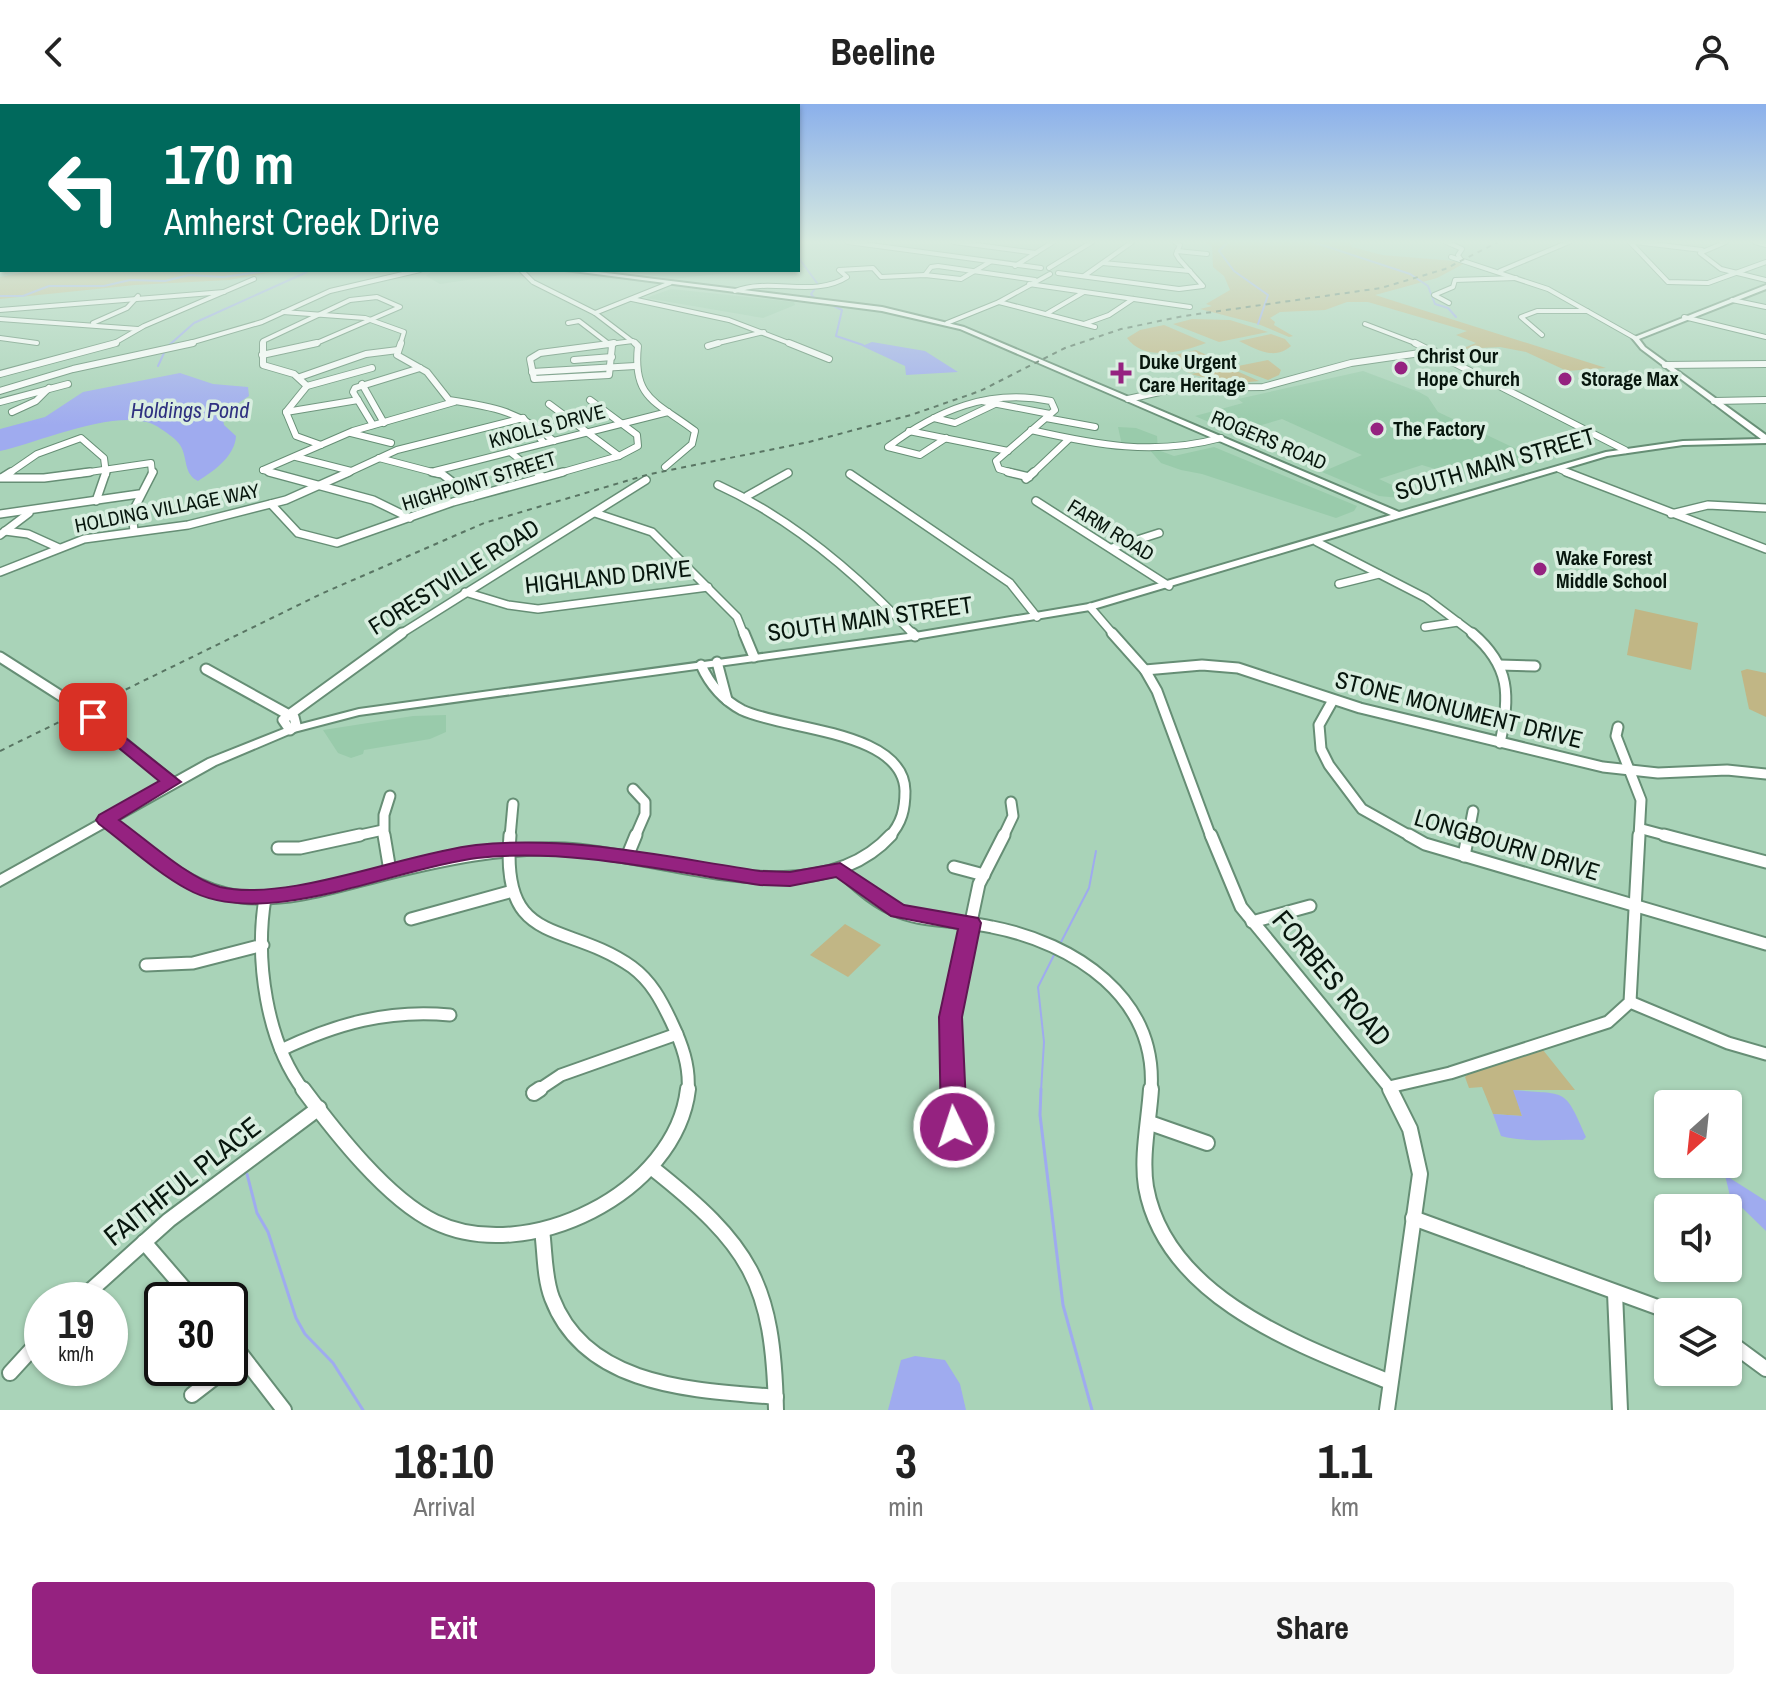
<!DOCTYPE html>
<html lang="en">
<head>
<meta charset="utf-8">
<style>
	body { margin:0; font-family:"Archivo Narrow",sans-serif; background:#f6f6f6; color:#222; height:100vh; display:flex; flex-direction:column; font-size:30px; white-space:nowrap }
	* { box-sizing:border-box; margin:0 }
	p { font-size:26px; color:#767676 }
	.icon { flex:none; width:44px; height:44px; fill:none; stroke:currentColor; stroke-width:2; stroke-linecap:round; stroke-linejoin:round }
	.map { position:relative; height:1306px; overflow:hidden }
	.panel { display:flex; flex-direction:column; background:#fff; flex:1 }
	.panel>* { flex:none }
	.banner { position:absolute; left:0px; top:0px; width:800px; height:168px; box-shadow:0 2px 6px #0004; background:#00695c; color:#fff; overflow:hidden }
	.needle { width:52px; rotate:207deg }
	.tools { position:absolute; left:1654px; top:986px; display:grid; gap:16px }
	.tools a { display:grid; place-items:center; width:88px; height:88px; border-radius:8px; background:#fff; box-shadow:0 2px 6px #0004; font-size:40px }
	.speed { position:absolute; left:24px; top:1178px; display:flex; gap:16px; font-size:40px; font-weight:700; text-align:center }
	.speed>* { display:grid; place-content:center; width:104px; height:104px; border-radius:50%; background:#fff; box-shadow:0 2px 6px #0004; line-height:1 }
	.speed small { font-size:20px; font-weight:400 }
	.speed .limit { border:4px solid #111; border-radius:12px; background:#fff; color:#111 }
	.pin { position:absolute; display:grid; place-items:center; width:68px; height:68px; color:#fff; margin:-34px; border-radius:16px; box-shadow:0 4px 12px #0006 }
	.me { position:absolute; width:88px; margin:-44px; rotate:356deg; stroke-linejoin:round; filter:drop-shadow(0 0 6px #0008) }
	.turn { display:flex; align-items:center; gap:28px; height:168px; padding:0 32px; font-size:36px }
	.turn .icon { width:104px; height:104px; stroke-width:2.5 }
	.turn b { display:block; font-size:56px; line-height:68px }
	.eta { display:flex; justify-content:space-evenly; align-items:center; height:136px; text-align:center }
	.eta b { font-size:48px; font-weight:700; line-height:56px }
	.action { display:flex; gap:16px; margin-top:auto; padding:16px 32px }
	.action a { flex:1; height:92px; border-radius:8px; background:#952280; color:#fff; font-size:32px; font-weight:700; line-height:92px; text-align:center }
	.action a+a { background:#f6f6f6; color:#222 }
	header { display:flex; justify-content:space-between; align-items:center; height:104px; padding:0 32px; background:#fff; font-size:36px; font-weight:700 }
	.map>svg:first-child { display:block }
</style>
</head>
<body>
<header><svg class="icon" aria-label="back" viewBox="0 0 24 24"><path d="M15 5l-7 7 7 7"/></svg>Beeline<svg class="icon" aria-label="person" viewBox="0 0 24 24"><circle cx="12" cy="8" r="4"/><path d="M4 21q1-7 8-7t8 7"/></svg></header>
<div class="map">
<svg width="1766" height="1306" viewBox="0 0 1766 1306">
	<rect width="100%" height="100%" fill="#a9d3b8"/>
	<g fill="#99cbab">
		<path d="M453,166h61l2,3 -76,11 -14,-8 4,-3z"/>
		<path d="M616,166h138l-82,9z"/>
		<path d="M671,185l123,13 1,3 -32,13 -117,-20z"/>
		<path d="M1363,267l56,21 9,5 10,15 106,50 -50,13 -20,-9 -29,6 -23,-7 -43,14 37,17 -6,3 -31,-3 -57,-24 40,-17 -80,-36 -48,14 -39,-17 48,-13 -5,-4z"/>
		<path d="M1118,323l18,1 21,8 1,14 16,6 40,-9 143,59 -3,5 -18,7 -134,-44 -21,-4 -20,-7 -13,-15 -26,-3z"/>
		<path d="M446,611v17l-16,7 -66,11 -1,4 -12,4 -13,-5 -15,-23 90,-14z"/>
	</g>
	<g fill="#c1b685">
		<path d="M1205,138h144l3,5 30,8 85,7 -30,16 -62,17 231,73 -39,3 -41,-19 -26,-5 -39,2 15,-6 -20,-8 11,-4 -99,-29h-21l-22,8 -45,2 -10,6 5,4 -1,3 19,11 -4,1 -31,-13 -58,-15 12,-3 -6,-2 24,-14 -6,-14 -11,-9 -1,-20z"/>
		<path d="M36,166h248l-55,10 -94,5 -135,14v-22z"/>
		<path d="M1192,215l38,1 38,12 -49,10 -46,-18z"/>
		<path d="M1164,221l42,18c-23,9 -62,19 -79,-5l13,-8z"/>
		<path d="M1271,230l14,5 6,7c-17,15 -35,3 -52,-5z"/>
		<path d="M1196,246l30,14v1l-37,8 -20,-12 6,-6z"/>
		<path d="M1268,256l13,10 -2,5 -11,5 -35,-13z"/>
		<path d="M1226,263l4,1 29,13 -30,3 -38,-10z"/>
		<path d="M1635,505l63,14 -7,47 -64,-15z"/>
		<path d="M1747,565l19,4v44l-17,-8 -8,-38z"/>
		<path d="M845,820l36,21 -33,32 -38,-22z"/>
		<path d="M1543,946l32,40h-61l8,26 -29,-2 -11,-27 -13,1 -4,-11 5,-5z"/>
	</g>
	<g fill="#9fabef">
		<path d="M872,238l53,9 33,21 -52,3 -1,-9 -43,-20z"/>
		<path d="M180,269l33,11 35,3 1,9 -27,18 2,11 12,11c-1,20 -22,35 -38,45 -15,-7 -10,-24 -18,-36 -4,-6 -13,-12 -19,-16 -33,-27 -123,14 -161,22v-22l45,-12 38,-25z"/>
		<path d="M1513,986c54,5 51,-4 73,47l-3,3c-27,-1 -56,3 -82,-4l-8,-22 29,2z"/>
		<path d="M1725,1071l41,26v30l-36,-35z"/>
		<path d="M915,1252l30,4 15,24 6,26h-78l13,-50z"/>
	</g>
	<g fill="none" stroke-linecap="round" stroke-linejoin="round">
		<g stroke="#9fabef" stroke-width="2">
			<path d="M1228,138l-9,9 15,20 34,24 -10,29"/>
			<path d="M1313,138l97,32 18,12 7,18 13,4 8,9"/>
			<path d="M798,153l19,26"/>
			<path d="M0,192h23l26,-10h55l26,-6 35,1 24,-6 34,2 52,-7"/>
			<path d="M816,196l-5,-6 6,-8"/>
			<path d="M830,200l12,6 -6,26 27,9"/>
			<path d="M167,243l27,-24 113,-51 -7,-2"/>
			<path d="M158,262l6,-13"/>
			<path d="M1059,842l30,-58 7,-37"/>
			<path d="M1041,987l3,-49 -6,-55 18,-36"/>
		</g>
		<g stroke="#9fabef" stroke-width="3">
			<path d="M1041,985l-1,26 23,190 29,105"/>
			<path d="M247,1070l10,39 11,19 28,86 9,16 28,29 30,47"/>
		</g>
		<g stroke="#668e75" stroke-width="6">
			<g id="minor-far5">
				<path d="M848,138l193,26"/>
				<path d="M954,138l82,11"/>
				<path d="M1446,138l16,7 -4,6 3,5"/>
				<path d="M1630,138l38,40 40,1 58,-21"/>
				<path d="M1635,138l67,8"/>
				<path d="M1726,138l-26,11 21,16 45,11"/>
				<path d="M1755,138l11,3"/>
				<path d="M1177,147l30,3"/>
				<path d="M1451,153l97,32 87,49"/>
				<path d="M1103,159l87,8"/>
				<path d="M1015,162l38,-24"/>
				<path d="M1049,164l43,-26"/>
				<path d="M521,166l12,12 62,31 42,32"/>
				<path d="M1500,167l69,-29"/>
				<path d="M1058,169l121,16 24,-3 -24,-27 -3,-5 4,-9 -5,-3"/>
				<path d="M925,171l6,-8 7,-1 97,14"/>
				<path d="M1084,172l48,-34"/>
				<path d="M1029,180l161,23"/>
				<path d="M735,187c35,-14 80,7 112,-14l-8,-7 34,-2 8,9 44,-2 36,4 29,-17"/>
				<path d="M632,195l97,21 65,25"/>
				<path d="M1732,196l34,7"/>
				<path d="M999,198l96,25"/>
				<path d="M1449,199l-15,-8 19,-8 2,-7 61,-2"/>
				<path d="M0,206l224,-18"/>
				<path d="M283,208l82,6 39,14 -4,13"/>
				<path d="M595,209l75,-30"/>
				<path d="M1046,210l38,-22"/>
				<path d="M1684,213l82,20"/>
				<path d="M0,215l138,10"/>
				<path d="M93,219l34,-15 11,-12"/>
				<path d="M568,219l11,-2 30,23"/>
				<path d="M947,219l52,-21 51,-28"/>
				<path d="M1084,220l25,-9 24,-16"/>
				<path d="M1365,220l55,21"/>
				<path d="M1542,231l-21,-18 16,-6h50"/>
				<path d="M0,234l37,5"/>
				<path d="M609,240l24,-3"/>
				<path d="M111,241l33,-19 110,-47"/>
				<path d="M183,241l79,-23 68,-31 90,-21"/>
				<path d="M263,241v-4l87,-41 27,-3 23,10 -88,38"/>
				<path d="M599,241l10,-1"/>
				<path d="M710,241l54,-13"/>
			</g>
		</g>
		<g stroke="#668e75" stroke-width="8">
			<g id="minor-far4">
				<path d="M263,239v22l31,9 13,12 -21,26 10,24 25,9"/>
				<path d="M401,239l-4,12 30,17 22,28c46,7 69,11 105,41"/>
				<path d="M635,239l3,3c-6,53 19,56 57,85l-3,13 -27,23"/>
				<path d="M789,239l40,16"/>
				<path d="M1415,239l210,107"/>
				<path d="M609,240l3,2 -3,29 -75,4 -4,-20 10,-6z"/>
				<path d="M609,240l5,-1"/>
				<path d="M708,242l10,-3"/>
				<path d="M262,251l55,-12"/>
				<path d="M574,256l38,-3"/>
				<path d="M1665,261l101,-1"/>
				<path d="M532,268l103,-6"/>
				<path d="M0,270l116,-31"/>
				<path d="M300,273l66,-23 32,-4"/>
				<path d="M362,280l22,39"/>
				<path d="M307,282l65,-18"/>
				<path d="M0,287l73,-22 120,-26"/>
				<path d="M1128,295l50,-11 85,-1 88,-24 83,-12"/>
				<path d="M982,297l68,13"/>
				<path d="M1714,297l52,-1"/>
				<path d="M0,298l68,-18"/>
				<path d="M549,300l70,52"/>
				<path d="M12,308l24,-11 13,-13"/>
				<path d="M286,308l72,-12"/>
				<path d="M523,314l21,25"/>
				<path d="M934,314l21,5 40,-19"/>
				<path d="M1046,314l49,9"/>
				<path d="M373,321l-20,-33 2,-4 65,-20"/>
				<path d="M1031,326c66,15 123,26 190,8"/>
				<path d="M909,327l99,20"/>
				<path d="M351,329l40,10"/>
				<path d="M946,334l-26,17 -32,-8c49,-37 102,-59 163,-46l4,9 -59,51 3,8 17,5"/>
				<path d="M510,348l28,22"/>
				<path d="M296,353l55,14"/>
				<path d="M379,354l61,16"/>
				<path d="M1559,365l12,5"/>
				<path d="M263,366l90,-39 101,-29"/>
				<path d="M263,366l13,4"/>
				<path d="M435,367l233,-59"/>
				<path d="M8,370l29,-20 44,-16 23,20 2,16"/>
				<path d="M76,370l75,-11 1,11"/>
				<path d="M345,370l52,-24 126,-32"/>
				<path d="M556,370l63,-18 19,-10 -1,-11 -47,-35"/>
				<path d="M1032,370l37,-35"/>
			</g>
		</g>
		<g stroke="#668e75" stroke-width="10">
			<g id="minor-far3">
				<path d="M269,368l104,28 37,18"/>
				<path d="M432,368l10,2 30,23"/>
				<path d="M536,368l7,5"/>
				<path d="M1008,368l21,5"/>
				<path d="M1566,368l200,77"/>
				<path d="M850,370l160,109 27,34"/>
				<path d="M3,373l8,-5"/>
				<path d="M1,374h43l46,-6"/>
				<path d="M1026,375l8,-7"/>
				<path d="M718,381c75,34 139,89 196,150"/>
				<path d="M747,392l41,-23"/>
				<path d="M96,397l10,-29"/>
				<path d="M1036,397l133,85"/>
				<path d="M271,400l27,29 39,10 116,-41 110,-30"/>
				<path d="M595,409l57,19 85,85 7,18"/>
				<path d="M0,410l139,-20"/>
				<path d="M1671,410l37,-9 58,3"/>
				<path d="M5,427l23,3 31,14"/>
				<path d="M134,427l-2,-18 21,-41"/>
				<path d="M0,431l29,-22"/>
				<path d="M1317,438l109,56 49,37"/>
				<path d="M1112,444l47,-15"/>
				<path d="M0,468l84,-33 104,-14 98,-25 63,-28"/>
				<path d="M1339,480l40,-10"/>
				<path d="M465,488l43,13 30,4 170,-22"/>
				<path d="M1090,503l24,28"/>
				<path d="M1425,523l33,-5"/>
				<path d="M399,531l247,-155"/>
			</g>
		</g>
		<g stroke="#668e75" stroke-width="13">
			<g id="minor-far2">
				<path d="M744,529l10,24"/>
				<path d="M912,529l3,3"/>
				<path d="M1112,529l33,37 12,21 54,146"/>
				<path d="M1472,529c39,33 38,63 28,110"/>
				<path d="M0,553l83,53 89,72"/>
				<path d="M717,558l10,38"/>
				<path d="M701,561c9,20 22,35 41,45 41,20 162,20 163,81 0,18 -3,32 -16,46"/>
				<path d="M1499,561l36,1"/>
				<path d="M206,565l83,46 113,-82"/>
				<path d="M1145,566l57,-5 36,3 122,40 243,59 55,6 69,-3 39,4"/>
				<path d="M1333,596l-14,25 2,24 8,16 33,44 50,28"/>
				<path d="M289,611l5,2 2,8 -6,5 -7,-10z"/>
				<path d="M1618,623l-2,9 25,64 -2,37"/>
				<path d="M633,685l12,13v12l-10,23"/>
				<path d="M105,716l23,17"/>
				<path d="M1642,725l30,8"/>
				<path d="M351,733l32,-7"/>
				<path d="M384,733v-22l6,-19"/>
				<path d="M510,733l3,-33"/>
				<path d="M1003,733l10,-21 -2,-14"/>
				<path d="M1468,733l5,-26"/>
			</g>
		</g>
		<g stroke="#668e75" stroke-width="15">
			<g id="minor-far1">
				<path d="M125,731c36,28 70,56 116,62 47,6 99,-12 144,-23 60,-15 117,-27 180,-25 97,5 250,70 326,-14"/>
				<path d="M384,731l6,36"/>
				<path d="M510,731c-10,114 56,85 122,132 19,14 29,33 39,54 11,23 19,45 17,70"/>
				<path d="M1211,731l30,72 151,184"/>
				<path d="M1409,731l16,9 341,100"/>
				<path d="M1664,731l102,27"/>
				<path d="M278,744h22l60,-13"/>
				<path d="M1464,752l4,-21"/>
				<path d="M627,753l9,-22"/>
				<path d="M954,763l30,8"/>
				<path d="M840,766c18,16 37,34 60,42 29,11 62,8 92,15 82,16 166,70 159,164"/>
				<path d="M265,794c-10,62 1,143 39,193"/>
				<path d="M411,815l102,-28"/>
				<path d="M1252,818l58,-16"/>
				<path d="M146,861l47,-2 70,-18"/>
				<path d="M1630,898l98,41 38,11"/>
				<path d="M281,946c55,-26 107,-41 169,-35"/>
				<path d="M1389,983l61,-14 158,-51 22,-20 9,-167"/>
				<path d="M537,987l24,-16 116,-41"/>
				<path d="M953,987l-2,-74 28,-133 25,-49"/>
			</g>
		</g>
		<g stroke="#668e75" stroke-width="18">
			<g id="minor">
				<path d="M303,985c32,43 84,110 132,133 92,44 241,-29 253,-133"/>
				<path d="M953,985l1,38"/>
				<path d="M1151,985c-2,32 -10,67 -5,98 20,111 153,158 244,195"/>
				<path d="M534,989l6,-4"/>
				<path d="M1150,1019l57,20"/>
				<path d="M651,1063c100,79 122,115 125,243"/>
				<path d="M1413,1114l258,94"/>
				<path d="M542,1126c3,22 2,47 10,68 34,90 143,92 224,99"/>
				<path d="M144,1138l50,58"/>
				<path d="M1615,1189l5,117"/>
				<path d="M80,1196l89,-80 150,-112"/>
				<path d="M230,1236l54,70"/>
				<path d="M1728,1237l38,28"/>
				<path d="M10,1269l32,-35"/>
				<path d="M192,1291l35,-27"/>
				<path d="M1387,1306l33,-236 -10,-45 -20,-40"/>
			</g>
		</g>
		<g stroke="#668e75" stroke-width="4">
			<g id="major">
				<rect x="0" y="153" width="2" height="4"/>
				<path d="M565,166h17l300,37 82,20 435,185 207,-60 77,-11 78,-2 -120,-90 -9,-11 134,-53v4l-127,50 6,8 121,88v8l-83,2 -76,11 -517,154 -175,29 -556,76 -65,17 -78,33 -216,121v-11l208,-116 78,-31 73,-19 556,-76 174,-29 302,-89 -431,-186 -78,-18z"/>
			</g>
		</g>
		<use href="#minor-far5" stroke="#fff" stroke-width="4"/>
		<use href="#minor-far4" stroke="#fff" stroke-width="6"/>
		<use href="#minor-far3" stroke="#fff" stroke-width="7"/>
		<use href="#minor-far2" stroke="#fff" stroke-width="9"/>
		<use href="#minor-far1" stroke="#fff" stroke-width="11"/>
		<use href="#minor" stroke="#fff" stroke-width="14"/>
		<use href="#major" fill="#fff" fill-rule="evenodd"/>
		<path stroke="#597563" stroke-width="2" stroke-dasharray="5 5" stroke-linecap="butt" d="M0,647l321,-157 163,-71 166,-49 159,-32 102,-27 69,-24 85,-43 56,-19 63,-13 197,-28 64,-19 53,-27"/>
	</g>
	<linearGradient id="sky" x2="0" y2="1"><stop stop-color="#8bb0eb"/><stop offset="0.43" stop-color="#d8ebdf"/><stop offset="1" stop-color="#d8ebdf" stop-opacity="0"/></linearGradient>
	<rect width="1766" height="321" fill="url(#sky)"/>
	<path fill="#952280" stroke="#611653" stroke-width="2" d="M93,608l88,70 -62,38c28,20 69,58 101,67 67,16 185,-34 256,-42 95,-10 190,12 284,26l30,1 50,-9 64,42 74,13 3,5 -19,94 5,110 -4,7 -9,4 -9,-4 -4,-7 -2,-110 19,-88 -67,-13 -55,-39 -46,9 -30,-1c-94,-14 -189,-37 -283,-27 -83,10 -214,74 -290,31 -31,-17 -60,-44 -88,-65l-3,-4 3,-5 60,-34 -73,-60 -2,-4z"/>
	<g fill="#952280" stroke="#d9eee0" stroke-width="3">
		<circle cx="1401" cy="264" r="8"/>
		<path d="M1117 257h8v8h8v8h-8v8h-8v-8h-8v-8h8z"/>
		<circle cx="1565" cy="275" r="8"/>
		<circle cx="1377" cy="325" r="8"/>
		<circle cx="1540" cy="465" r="8"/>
	</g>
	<g text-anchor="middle" stroke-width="7" stroke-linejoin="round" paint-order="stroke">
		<g font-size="20" font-weight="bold" fill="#07160d" stroke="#d9eee0" text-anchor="start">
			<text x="1417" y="259">Christ Our<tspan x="1417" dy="23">Hope Church</tspan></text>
			<text x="1139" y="265">Duke Urgent<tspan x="1139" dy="23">Care Heritage</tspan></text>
			<text x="1581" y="282">Storage Max</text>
			<text x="1393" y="332">The Factory</text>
			<text x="1556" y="461">Wake Forest<tspan x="1556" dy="23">Middle School</tspan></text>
		</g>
		<g font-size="20" fill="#07160d" stroke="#d9eee0">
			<text transform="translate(547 322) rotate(-15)" y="7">KNOLLS DRIVE</text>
			<text transform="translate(1269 336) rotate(23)" y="7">ROGERS ROAD</text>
			<text transform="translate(479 377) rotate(-17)" y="7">HIGHPOINT STREET</text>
			<text transform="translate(167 404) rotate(-11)" y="7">HOLDING VILLAGE WAY</text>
			<text transform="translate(1111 426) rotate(32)" y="7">FARM ROAD</text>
		</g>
		<g font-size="22" font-style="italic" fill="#2f3180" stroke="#d9eee0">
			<text x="190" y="314">Holdings Pond</text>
		</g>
		<g font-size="24" fill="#07160d" stroke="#d9eee0">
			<text transform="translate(1495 360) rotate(-16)" y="8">SOUTH MAIN STREET</text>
			<text transform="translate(454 473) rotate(-32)" y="8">FORESTVILLE ROAD</text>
			<text transform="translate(608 473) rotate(-6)" y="8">HIGHLAND DRIVE</text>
			<text transform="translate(870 515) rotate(-8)" y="8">SOUTH MAIN STREET</text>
			<text transform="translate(1459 606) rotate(14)" y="8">STONE MONUMENT DRIVE</text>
			<text transform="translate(1507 741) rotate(17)" y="8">LONGBOURN DRIVE</text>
		</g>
		<g font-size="28" fill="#07160d" stroke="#d9eee0">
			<text transform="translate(1332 874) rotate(50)" y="10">FORBES ROAD</text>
			<text transform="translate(182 1077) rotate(-38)" y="10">FAITHFUL PLACE</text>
		</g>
	</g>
</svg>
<div class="tools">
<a><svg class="needle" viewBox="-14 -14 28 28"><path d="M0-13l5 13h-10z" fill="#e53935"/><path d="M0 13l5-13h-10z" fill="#767676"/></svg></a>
<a><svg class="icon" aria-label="sound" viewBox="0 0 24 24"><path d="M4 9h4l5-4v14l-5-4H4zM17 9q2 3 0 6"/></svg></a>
<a><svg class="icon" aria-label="layers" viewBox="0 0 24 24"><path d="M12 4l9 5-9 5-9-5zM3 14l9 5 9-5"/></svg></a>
</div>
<div class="speed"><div>19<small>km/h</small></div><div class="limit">30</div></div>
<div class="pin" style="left:93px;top:613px;background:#d93025"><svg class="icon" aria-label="arrive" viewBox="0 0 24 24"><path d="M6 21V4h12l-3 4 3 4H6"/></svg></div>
<svg class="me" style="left:954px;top:1023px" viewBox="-20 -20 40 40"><circle r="17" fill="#952280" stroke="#fff" stroke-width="3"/><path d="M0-11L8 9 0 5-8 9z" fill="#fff"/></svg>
<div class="banner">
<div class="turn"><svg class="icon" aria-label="left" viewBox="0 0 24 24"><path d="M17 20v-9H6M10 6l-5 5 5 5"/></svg><div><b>170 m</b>Amherst Creek Drive</div></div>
</div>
</div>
<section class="panel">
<div class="eta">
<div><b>18:10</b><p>Arrival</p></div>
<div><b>3</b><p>min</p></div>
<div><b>1.1</b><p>km</p></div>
</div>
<div class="action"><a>Exit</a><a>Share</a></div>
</section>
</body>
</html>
